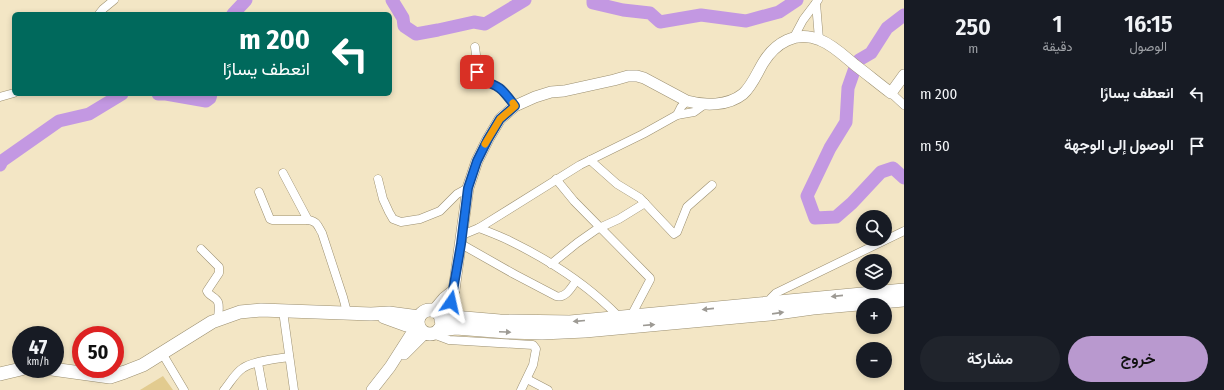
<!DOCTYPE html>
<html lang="ar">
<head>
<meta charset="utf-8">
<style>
	body { margin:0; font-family:"Fira Sans Condensed",Vazirmatn,sans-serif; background:#20242c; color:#f1f3f6; direction:rtl; height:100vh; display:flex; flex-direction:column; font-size:15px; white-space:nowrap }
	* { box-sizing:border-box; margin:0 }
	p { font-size:13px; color:#9ea1a6 }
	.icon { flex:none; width:22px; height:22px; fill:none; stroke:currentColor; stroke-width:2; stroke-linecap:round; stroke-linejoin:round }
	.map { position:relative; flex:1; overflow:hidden; direction:ltr }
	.drawer { display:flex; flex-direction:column; background:#171b24; width:320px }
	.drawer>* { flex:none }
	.banner { position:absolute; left:12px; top:12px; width:380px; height:84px; border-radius:6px; box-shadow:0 2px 6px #0003; direction:rtl; background:#00695c; color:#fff; overflow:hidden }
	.fabs { position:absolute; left:856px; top:210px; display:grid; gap:8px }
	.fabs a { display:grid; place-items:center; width:36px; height:36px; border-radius:50%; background:#171b24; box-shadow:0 2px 6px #0003; font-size:20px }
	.speed { position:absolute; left:12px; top:326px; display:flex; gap:8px; font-size:20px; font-weight:700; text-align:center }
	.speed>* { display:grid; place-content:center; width:52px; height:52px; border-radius:50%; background:#171b24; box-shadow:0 2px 6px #0003; line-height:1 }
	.speed small { font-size:10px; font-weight:400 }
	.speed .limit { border:6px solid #d22; background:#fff; color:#111 }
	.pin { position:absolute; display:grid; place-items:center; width:34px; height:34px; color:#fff; margin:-17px; border-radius:8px; box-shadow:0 2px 6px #0006 }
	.me { position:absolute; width:44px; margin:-22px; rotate:11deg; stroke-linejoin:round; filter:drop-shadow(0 0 3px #0008) }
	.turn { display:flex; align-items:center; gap:14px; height:84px; padding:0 16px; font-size:18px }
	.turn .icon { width:52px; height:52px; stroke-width:2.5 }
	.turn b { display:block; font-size:28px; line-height:34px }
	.eta { display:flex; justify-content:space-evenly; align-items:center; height:68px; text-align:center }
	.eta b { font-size:24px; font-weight:600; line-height:28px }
	.primary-button { display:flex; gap:8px; margin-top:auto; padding:8px 16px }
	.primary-button a { flex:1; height:46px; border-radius:24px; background:#b999cf; color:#111; font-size:16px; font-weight:600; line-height:46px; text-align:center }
	.primary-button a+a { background:#20242c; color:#f1f3f6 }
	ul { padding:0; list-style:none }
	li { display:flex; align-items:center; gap:12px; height:52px; padding:0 16px }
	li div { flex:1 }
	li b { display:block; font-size:15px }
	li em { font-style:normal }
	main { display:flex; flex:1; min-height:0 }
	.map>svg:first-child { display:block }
</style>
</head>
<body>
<main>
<section class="drawer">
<div class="eta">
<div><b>16:15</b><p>الوصول</p></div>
<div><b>1</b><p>دقيقة</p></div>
<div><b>250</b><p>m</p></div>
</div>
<ul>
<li><svg class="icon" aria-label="left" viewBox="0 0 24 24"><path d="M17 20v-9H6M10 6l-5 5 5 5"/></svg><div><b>انعطف يسارًا</b></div><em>200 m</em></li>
<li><svg class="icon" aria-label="arrive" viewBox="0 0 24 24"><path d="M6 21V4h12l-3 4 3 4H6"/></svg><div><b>الوصول إلى الوجهة</b></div><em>50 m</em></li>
</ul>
<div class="primary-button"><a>خروج</a><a>مشاركة</a></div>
</section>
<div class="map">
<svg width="904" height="390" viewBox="0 0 904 390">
	<rect width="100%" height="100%" fill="#f3e6c5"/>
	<path fill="#e2cb8f" d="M163,376l10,14h-33z"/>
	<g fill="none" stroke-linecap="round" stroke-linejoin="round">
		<g stroke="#c398e2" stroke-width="13">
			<path d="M392,0l11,18 1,8 12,8 22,-4 36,-8 11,2 40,-24"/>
			<path d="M593,0v3l30,7 27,3 10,9 41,-7 45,6 33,-9 18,-12"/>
			<path d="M233,14l13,-14"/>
			<path d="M904,15l-17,13 -16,25 -12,7 -4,8 -7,20 -2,34 -16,26 -23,48 8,22 21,-1 16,-14 29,-31 12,-4 11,10"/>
			<path d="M158,94h8l40,7 4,-3 1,-4"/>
			<path d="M0,165l2,-4 57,-40 30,-7 33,-20"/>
		</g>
		<g stroke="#9b8f70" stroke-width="9">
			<g id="minor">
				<path d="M816,3l3,36"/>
				<path d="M99,14l4,-5 11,-9"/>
				<path d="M794,37l9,-17 15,-20"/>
				<path d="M475,47l4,31 1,2c21,6 22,9 35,26"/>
				<path d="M891,93l13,12"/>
				<path d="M0,97l14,-4"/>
				<path d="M677,115l4,-8 6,-6"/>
				<path d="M590,160l27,24 23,14 34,36 3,-2 10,-25 25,-22"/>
				<path d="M283,173l25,47"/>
				<path d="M378,179l5,20 6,13 4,7 8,3 19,-3 20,-8 17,-17 11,-6"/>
				<path d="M556,179l18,22 76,77v2l-19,36v2"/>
				<path d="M259,192l11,27 2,1h36c9,1 10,6 14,13l21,64 4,15"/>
				<path d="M479,228c10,4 21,8 31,13 39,19 79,45 109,76"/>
				<path d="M462,235l17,-7 101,-63 63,-31 34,-19 17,-3 11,-8"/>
				<path d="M461,244l53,30 42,22c9,3 15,-8 20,-15"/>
				<path d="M201,249l18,18v6l-12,18c2,5 9,6 11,11 2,5 0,12 0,17"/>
				<path d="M551,264l26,-21 20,-14 22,-10 26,-16"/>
				<path d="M770,302l1,-4 5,-5 128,-62"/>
				<path d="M283,311l11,79"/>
				<path d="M433,334l16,6 84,5 3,4 -3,16 -12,25"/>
				<path d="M162,353l22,37"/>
				<path d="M258,363l5,27"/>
				<path d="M527,379l21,11"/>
				<path d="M224,390c6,-7 11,-17 19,-22 10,-7 33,-9 46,-11"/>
			</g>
		</g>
		<g stroke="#9b8f70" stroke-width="12">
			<g id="secondary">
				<path d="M433,311l11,-13 10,-8"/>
				<path d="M440,317l11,-15 3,-12 14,-102 9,-27 11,-22 12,-20 15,-13 20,-9 16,-5 13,-1 50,-11 14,-4h9l7,2 43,23c18,5 41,5 56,-7 9,-8 14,-21 20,-31 12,-20 33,-33 57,-23 13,5 24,16 35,25 12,9 24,19 36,28l13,-18"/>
				<path d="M404,354l21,-21"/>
				<path d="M372,390l18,-23 23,-36 6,-4"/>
			</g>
		</g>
		<g stroke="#9b8f70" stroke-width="14">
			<g id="primary">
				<circle cx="430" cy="322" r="12"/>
				<path d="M384,317l22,8 12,-1"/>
				<path d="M441,320l6,-2 6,-1 47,4 70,1 334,-32"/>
				<path d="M439,330l17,-2 51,4 35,1 43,-2 185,-17 43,-6 91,-8"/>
				<path d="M52,369l58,8 15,-5 18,-7 69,-43 28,-10 21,-2 110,4 18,-1 30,4"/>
				<path d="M0,374l21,-5"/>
			</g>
		</g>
		<use href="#minor" stroke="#fff" stroke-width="8"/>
		<use href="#secondary" stroke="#fff" stroke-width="11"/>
		<use href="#primary" stroke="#fff" stroke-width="13"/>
	</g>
	<defs><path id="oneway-solid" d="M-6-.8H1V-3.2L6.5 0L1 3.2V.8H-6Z"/></defs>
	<g fill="#9d9a94">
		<use href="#oneway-solid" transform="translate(837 296) rotate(174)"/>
		<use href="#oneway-solid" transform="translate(708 309) rotate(174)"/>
		<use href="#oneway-solid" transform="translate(778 313) rotate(-8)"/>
		<use href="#oneway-solid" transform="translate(579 321) rotate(175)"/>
		<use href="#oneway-solid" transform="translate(649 325) rotate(-5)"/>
		<use href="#oneway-solid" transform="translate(505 332) rotate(3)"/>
	</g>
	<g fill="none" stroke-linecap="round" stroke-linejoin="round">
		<g stroke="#114b97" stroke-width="10">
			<path id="route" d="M451,302l10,-58 7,-56 9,-27 11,-22 12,-20 15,-13c-13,-17 -14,-20 -35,-26l-3,-8"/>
		</g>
		<use href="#route" stroke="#1a73e8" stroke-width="7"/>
		<path stroke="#f59e0b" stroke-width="7" d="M485,144l15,-25 15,-13 -2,-3"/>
	</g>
</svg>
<div class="fabs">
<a><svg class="icon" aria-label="search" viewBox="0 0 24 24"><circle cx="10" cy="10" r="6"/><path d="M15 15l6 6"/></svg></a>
<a><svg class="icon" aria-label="layers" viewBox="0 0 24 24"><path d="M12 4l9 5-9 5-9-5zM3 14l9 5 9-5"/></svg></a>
<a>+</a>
<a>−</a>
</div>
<div class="speed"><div>47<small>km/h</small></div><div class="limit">50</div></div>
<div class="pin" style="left:477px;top:72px;background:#d93025"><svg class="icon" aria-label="arrive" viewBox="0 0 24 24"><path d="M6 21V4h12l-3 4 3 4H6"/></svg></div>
<svg class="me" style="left:451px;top:302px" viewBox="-20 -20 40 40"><path d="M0-17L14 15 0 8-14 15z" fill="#1a73e8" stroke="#fff" stroke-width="4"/></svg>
<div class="banner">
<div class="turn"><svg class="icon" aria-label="left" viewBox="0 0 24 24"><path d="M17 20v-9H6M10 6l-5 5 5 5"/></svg><div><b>200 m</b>انعطف يسارًا</div></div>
</div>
</div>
</main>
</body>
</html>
